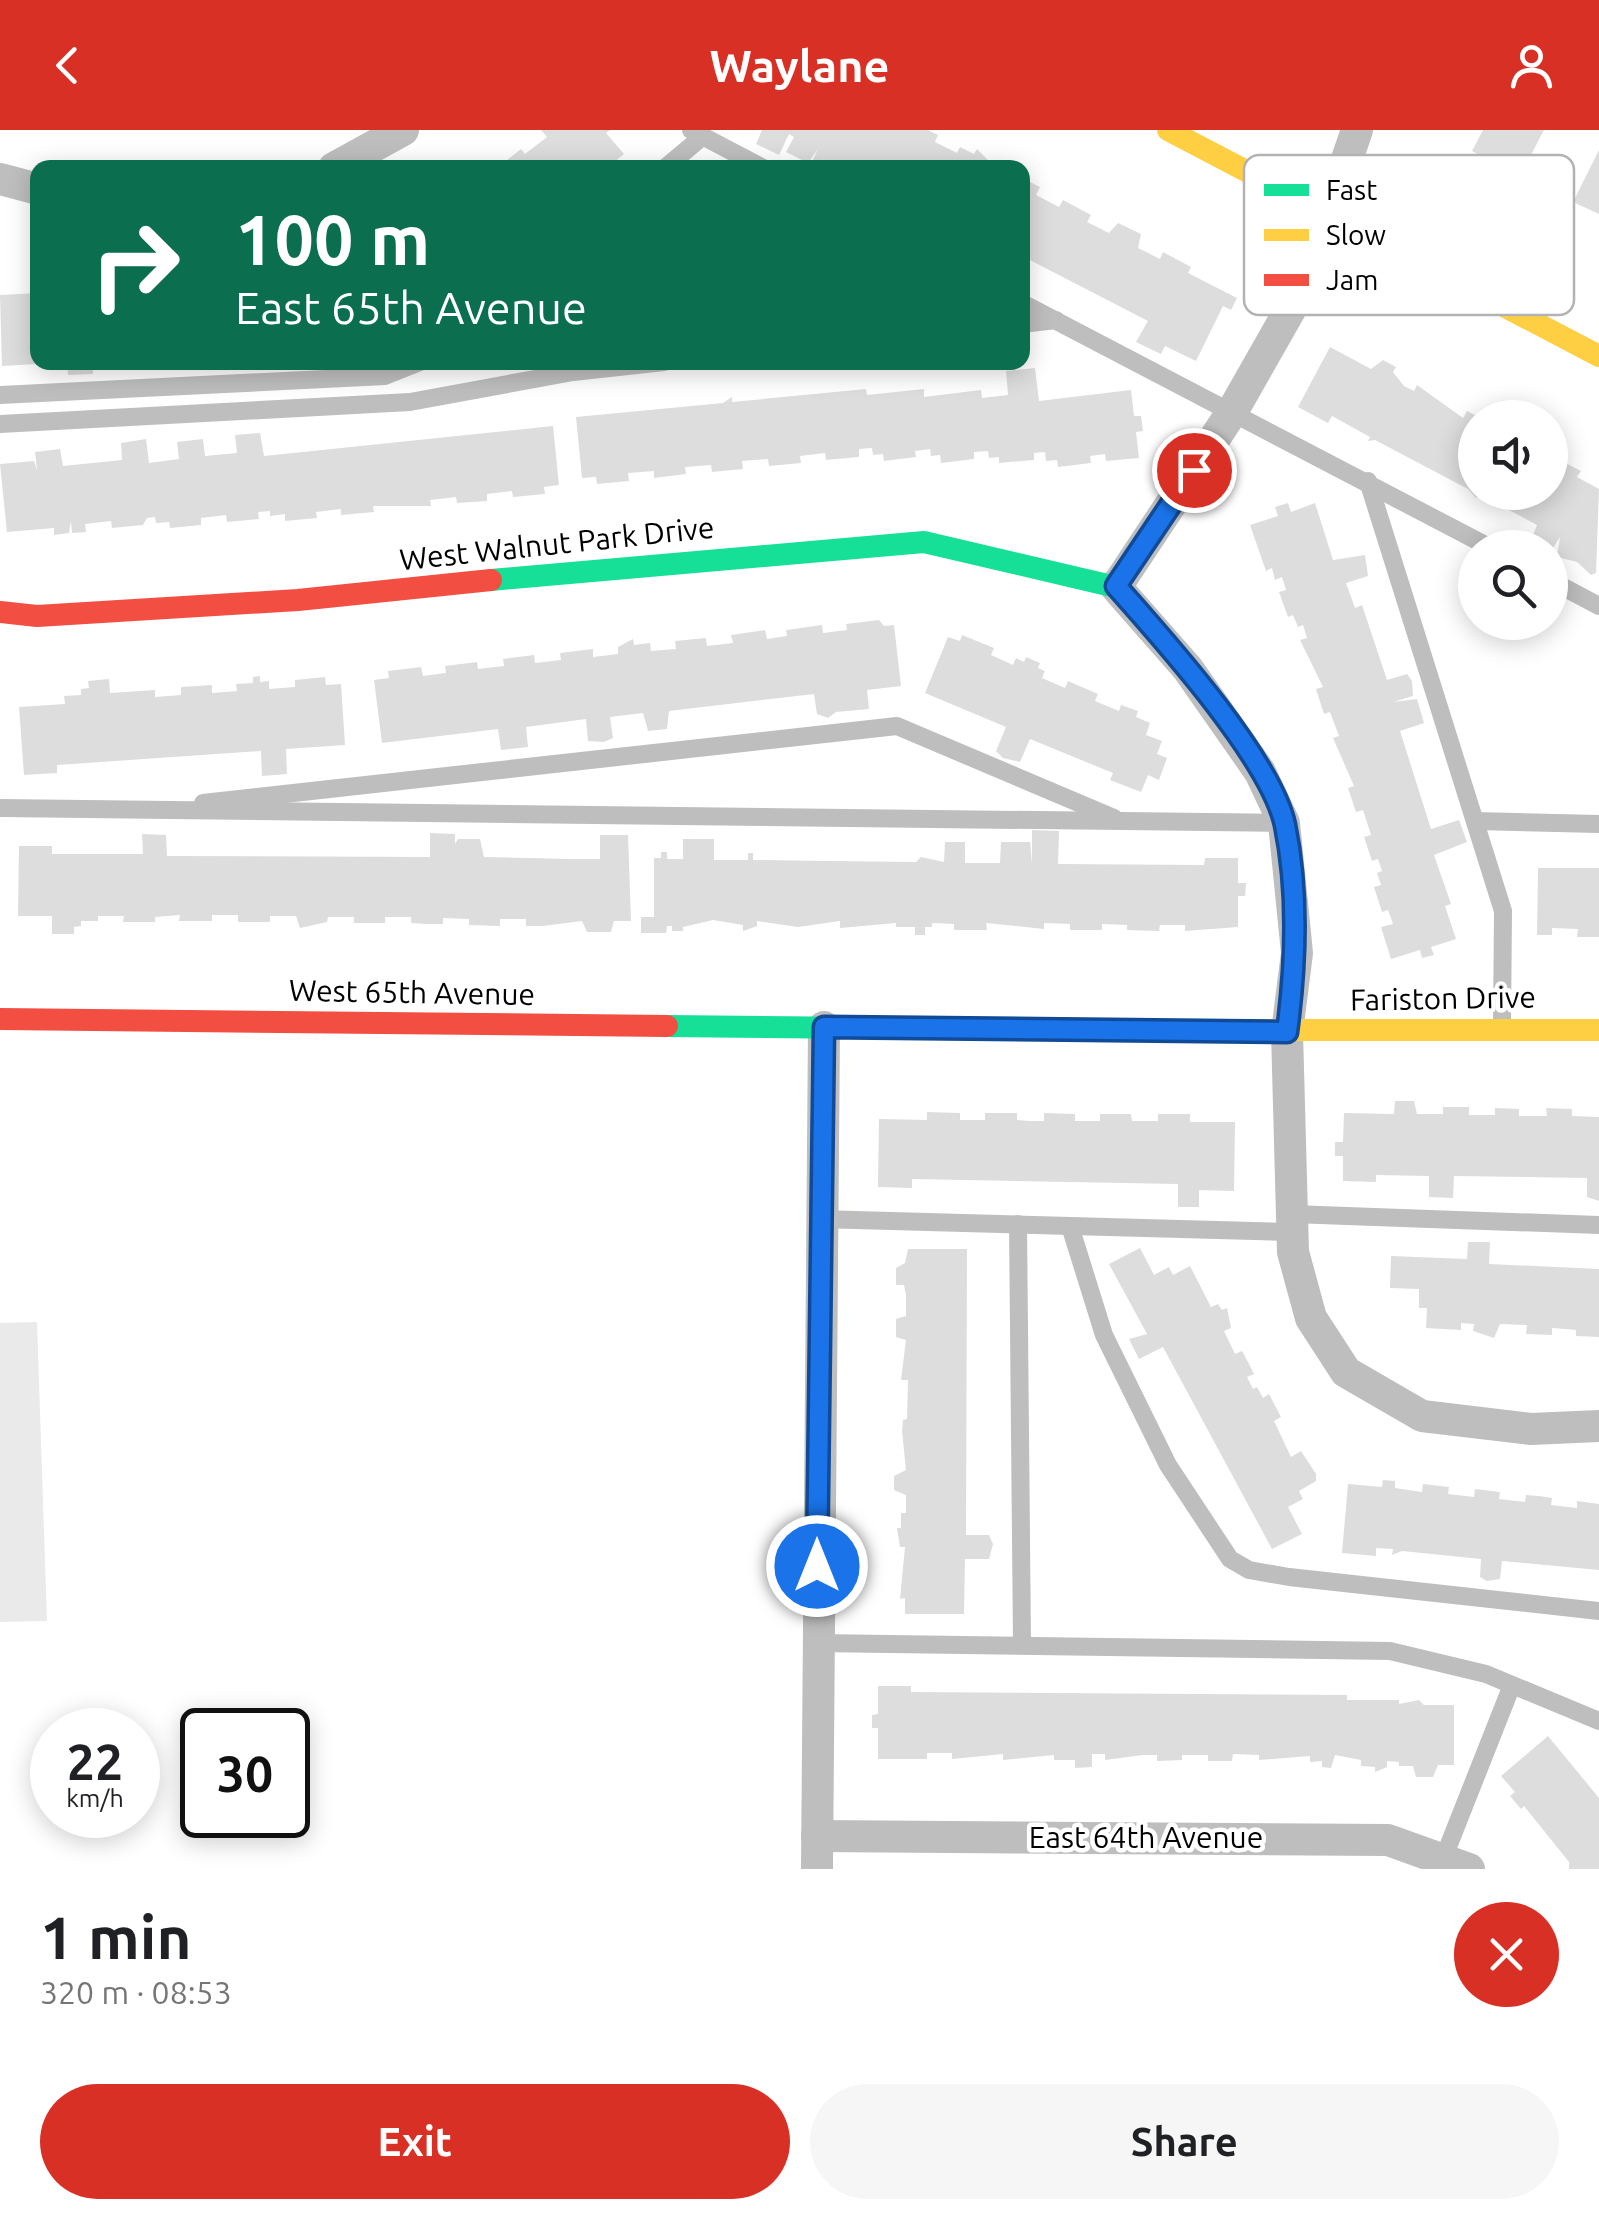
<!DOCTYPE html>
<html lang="en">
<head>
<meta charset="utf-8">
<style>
	body { margin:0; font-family:Ubuntu,sans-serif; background:#f6f6f6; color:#202124; height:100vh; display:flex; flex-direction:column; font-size:38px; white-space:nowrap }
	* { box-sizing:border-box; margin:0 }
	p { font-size:32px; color:#757577 }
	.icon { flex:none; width:55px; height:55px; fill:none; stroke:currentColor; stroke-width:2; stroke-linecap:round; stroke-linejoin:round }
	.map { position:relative; height:1739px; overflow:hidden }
	.panel { display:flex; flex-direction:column; background:#fff; flex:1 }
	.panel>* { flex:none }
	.guide { position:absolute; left:30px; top:30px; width:1000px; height:210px; border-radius:20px; box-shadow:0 5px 25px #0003; background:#0b6e4f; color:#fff; overflow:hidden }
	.buttons { position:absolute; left:1458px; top:270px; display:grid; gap:20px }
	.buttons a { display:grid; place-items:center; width:110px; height:110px; border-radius:50%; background:#fff; box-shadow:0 5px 25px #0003; font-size:50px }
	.speed { position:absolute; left:30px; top:1578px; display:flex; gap:20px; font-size:50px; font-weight:700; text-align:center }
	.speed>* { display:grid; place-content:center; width:130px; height:130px; border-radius:50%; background:#fff; box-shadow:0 5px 25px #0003; line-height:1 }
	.speed small { font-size:25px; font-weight:400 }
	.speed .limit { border:5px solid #111; border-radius:15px; background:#fff; color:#111 }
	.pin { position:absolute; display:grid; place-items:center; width:85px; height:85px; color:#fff; margin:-42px; border:5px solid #fff; border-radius:50%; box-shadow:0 2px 10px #0007 }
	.me { position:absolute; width:110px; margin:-55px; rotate:0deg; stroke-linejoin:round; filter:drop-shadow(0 0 8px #0008) }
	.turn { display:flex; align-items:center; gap:35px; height:210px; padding:0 40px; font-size:45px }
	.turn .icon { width:130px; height:130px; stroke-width:2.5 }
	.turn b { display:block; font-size:70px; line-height:85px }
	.round { display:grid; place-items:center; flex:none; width:105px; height:105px; border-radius:52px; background:#f6f6f6 }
	.overview { display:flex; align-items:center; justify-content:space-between; height:170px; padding:0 40px }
	h1 { font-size:60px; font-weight:700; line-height:75px }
	.action { display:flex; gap:20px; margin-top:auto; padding:20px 40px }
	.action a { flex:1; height:115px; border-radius:60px; background:#d93025; color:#fff; font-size:40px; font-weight:700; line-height:115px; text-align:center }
	.action a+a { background:#f6f6f6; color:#202124 }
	header { display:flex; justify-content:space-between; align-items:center; height:130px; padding:0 40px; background:#d93025; color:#fff; font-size:45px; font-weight:700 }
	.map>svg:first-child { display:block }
</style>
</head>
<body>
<header><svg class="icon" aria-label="back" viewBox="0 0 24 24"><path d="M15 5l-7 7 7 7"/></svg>Waylane<svg class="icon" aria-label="person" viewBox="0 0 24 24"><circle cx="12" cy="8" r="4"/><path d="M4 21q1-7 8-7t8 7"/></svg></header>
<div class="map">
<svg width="1599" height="1739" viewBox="0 0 1599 1739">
	<rect width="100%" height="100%" fill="#fff"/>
	<path fill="#eaeaea" d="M37,1192l10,299 -47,1v-299z"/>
	<g fill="#ddd">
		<path d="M541,0h69l-4,3 18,21 -17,14h-110l24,-19 4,5 22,-17z"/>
		<path d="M762,0h166l10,5 -3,7 22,11 3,-6 14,7 3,-5 12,12 -3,7h-133l-14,-8 -3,8h-22l-4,-2 8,-17 -10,14 -22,-11 8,-15 -5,-3 -10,21 -23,-11z"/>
		<path d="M1483,0h61l-24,46 -48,-25z"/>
		<path d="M1599,20v64l-26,-12z"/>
		<path d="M1022,48l18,9 -4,8 23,12 4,-7 28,15 -4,7 22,11 9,-10 23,11 -3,14 22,11 3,-7 28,15 -3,6 49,25 -6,12 -8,-4 -27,55 -31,-15 -4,8 -25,-12 12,-21 -126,-65z"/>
		<path d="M38,163l-2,71 -34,2 -2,-71z"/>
		<path d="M1330,217l41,22 12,-9 13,7 -3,5 11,14 10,5 3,-6 46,33 4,-7 8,4v77h75v-29l5,2 3,-6 23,12 -4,6 22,12 -3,84 -5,2 -14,-13 -20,-5 3,-20 -7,11h-14l-9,-5 7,-18 -58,-31 -3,4 -8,-9 -93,-49 -7,1 2,-4 -38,-21 -4,7 -30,-16z"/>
		<path d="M67,232h26v12l-25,1z"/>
		<path d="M1035,238l4,33 92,-11 3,26h7l2,15 -7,1 3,26 -33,3 -1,-7 -15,2 1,7 -33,4 -1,-7 -11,1 -1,-9 -11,1v7l-35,3v-6l-10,1 -1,-7 -14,1v7l-33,4 -1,-8 -9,1 -1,-7 -15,2 1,6 -32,4 -1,-7 -10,1 -1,-7 -13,1v8l-33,3 -1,-7 -25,3 1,7 -32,3 -1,-7 -26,2 1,8 -31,3 -1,-7 -26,2 1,7 -32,4v-7l-26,2 1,8 -32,3 -1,-7 -14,1 -6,-61 147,-14 9,-6v5l134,-13 1,6 57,-6v8l57,-7 1,8 26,-3 -2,-24z"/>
		<path d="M553,296l6,59 -15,2 1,7 -32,3 -1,-6 -25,3v7l-30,2 -1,-6 -26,3 1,6h-58l1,6 -33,3v-6l-25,3 1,6 -32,3v-7l-15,2v-5l-12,1 1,7 -32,3 -1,-7 -25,3v7l-31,3 -1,-6 -13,1 -1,-6 -8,1 -4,7 -31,3 -1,-7 -26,3 1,8 -14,1 -1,-12 -2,12 -15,2v-7l-47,4 -7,-68 34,-3 3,9 -2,-18 25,-3 3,17 59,-6 -1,-17 25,-4 3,24 30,-4 -2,-17 26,-3 2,17 32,-3 -2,-18 25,-2 4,23z"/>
		<path d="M1288,373l3,9 24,-9 18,57 32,-5 3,21 -22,7 9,25 7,-3 25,75 20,-6 5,7 1,15 -20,6 24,-3 7,24 -24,8 31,98 28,-9 8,22 -33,13 17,49 -6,2 11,33 -25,8 3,8 -12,3 -2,-8 -29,9 -10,-32 12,-3 -5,-14 -6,2 -8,-25 7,-2 -4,-12 5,-2 -4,-12 -6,2 -8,-24 7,-2 -8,-25 -7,2 -8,-24 6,-2 -21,-48 6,-2 -9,-24 -6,2 -8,-25 7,-2 -23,-47 7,-2 -4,-13 -5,2 -5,-12 -5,2 -9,-25 7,-2 -4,-13 -7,3 -3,-12 -6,3 -16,-46 28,-9 -3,-9z"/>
		<path d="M879,490l5,6 10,-1 7,61 -34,4 2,19 -33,3 -8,6 -11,-4 -3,-20 -145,17 -2,18 -19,2 -5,-18 -33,4 3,21 -9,4 -16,-1 -2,-22 -60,8 2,20 -27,3 -3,-21 -116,14 -8,-63 15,-2 -1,-7 33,-4 2,9 23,-3 -1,-7 32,-4 1,7 26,-3 -1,-7 31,-4 1,8 26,-3 -1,-7 33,-4v8l25,-3v-7l15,-8 1,6 16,-2 1,8 25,-2 -1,-8 31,-3 1,8 26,-3 -2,-8 34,-5 2,9 20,-3 -1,-6 36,-5 1,8 24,-3 -1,-6z"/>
		<path d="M962,505l32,13 -3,7 22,10 3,-7 8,4 2,-5 14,6 -2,5 7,3 -3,7 23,10 3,-7 30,13 -3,7 24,10 2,-6 17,6 -2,6 14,6 -4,12 16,6 -5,13 10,4 -8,22 -11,-5 -7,17 -31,-12 3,-7 -83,-34 -10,23 -17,-4 -7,-7 10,-24 -81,-34 23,-56 12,4z"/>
		<path d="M260,546v6l9,-1v8l26,-2v-7l30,-3 1,8 15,-1 4,61 -59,4 1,25 -25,2 -1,-25 -204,14v8l-33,2 -5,-68 46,-3 -1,-8 17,-1v-6l8,-1 -1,-7 21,-2 1,14 45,-3v7l26,-2v-8l31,-2v8l25,-2 -1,-7 17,-1v-6z"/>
		<path d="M1032,700l27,1 -1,33 146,1 1,-7h33v25h8l-1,13h-7v31l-53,4v-6h-25l-1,6 -32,-1v-5l-25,-1v6h-32v-6l-26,-1v6l-58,-6 1,7h-33v-6l-22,-1v4h-7v8h-10v-8h-19v-4l-56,5v-7l-42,6 -41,-6v5l-14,5v-6l-30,-5 -30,7v4h-11v-5h-5l-1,7h-25v-16h13v-59h7v-6h6v7h16v-20h31v21h34v-7h5v7l76,1 87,1 5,-5 23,5 1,-20h20v21h35l1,-21h29l2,22z"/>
		<path d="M430,703l25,1v10l3,-5h22l4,18 86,2h30v-24h28l3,86h-17l-3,11h-24l-5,-11 -39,5h-17v-7h-26v7l-31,-1v-6l-26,-1v6h-17l-15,-1v-6h-26v6h-31v-6h-26l-1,5 -27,6 -4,-12h-26v6h-32v-7h-26v6h-33l1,-6 -25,2v5h-32l1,-6h-26v5h-17v5l-7,1v7h-22v-18h-34l1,-70h33v8h91l-1,-20 24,1 1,21 263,1z"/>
		<path d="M1538,738h61v69h-22l1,-8 -26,-1v7h-15z"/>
		<path d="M1395,971h19l3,13h26v-7h26v8h26v-7l24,1v7h28l-1,-8 26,1v7l27,1v84l-12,-4v-19l-133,-2 -1,22 -24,-1v-21l-53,-1v7l-33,-1v-25h-8v-14h8l1,-29 50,1z"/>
		<path d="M927,982l33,1v7h25v-7h32v7l12,1h15v-8l31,1v7h25v-7h31l1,7h26v-7h32v8h45l-1,69 -35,-1v17h-21v-23l-266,-5v9l-34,-1 1,-68 48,1z"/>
		<path d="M1468,1112h22l-1,22 110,5v68l-23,-1v-6l-11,-1 -13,-1v7l-26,-1 1,-9 -27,-1 -6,14 -21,-7 1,-7 -13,-1v7l-35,-2 1,-20h-8v-19l-29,-1 1,-32 76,3z"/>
		<path d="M1140,1118l14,27 15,-8 4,8 17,-9 21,41 7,-3 4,6 5,-2 4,20 -7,3 11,23 7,-3 6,11 6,12 -7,3 6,12 4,-2 6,11 6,-4 12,23 -7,4 17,36 10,-6 15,23v7l-17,10 4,8 -15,8 14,27 -30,15 -109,-202 -24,12 -10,-20 18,-5 -38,-70z"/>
		<path d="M908,1119h59l-1,286h23l4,9 -4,15h-24l-1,55h-59v-16l-5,1 5,-52h-5l-3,-19h4v-15h5v-18l-12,-5v-14l12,-6 -4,-39 1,-11 4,-1 1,-39h-7l5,-40 -10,-3v-18l10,-3v-21l-2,-10h-8v-17l9,-5z"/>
		<path d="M1383,1350l12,1v7l27,4 1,-8 26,3 -1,7 26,3 1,-8 25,3 -1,7 26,3 1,-7 13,1 13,2 -1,7 26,3v-7l22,3v66l-97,-9 -2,18 -13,2 -7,-4 1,-18 -79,-8 -10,4 1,-6 -17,-1v8l-34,-3 6,-69 34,3z"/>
		<path d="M878,1556h33v6l436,3v5h52v4l20,-4 5,5h30v60h-16l-5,12h-17l-3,-11h-14v-4l-12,-1v6l-12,5v-5l-14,-1v-6l-26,-5 -4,13 -9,-1v-6l-12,1v-6l-51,4v-5l-26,-1 -1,7h-24v-6h-26v5l-25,1v-6h-14l-38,5v-6h-13v13l-17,1v-8h-21v-5l-51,5v-6l-51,5v-6h-25v6h-49v-31h-6v-13l6,-1z"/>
		<path d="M1548,1606l51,62v71h-30v-7l-45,-56 -3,3 -11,-13 5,-4 -14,-16z"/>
	</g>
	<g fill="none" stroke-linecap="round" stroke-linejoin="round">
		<g stroke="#bebebe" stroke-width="18">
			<path d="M691,0l72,38"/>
			<path d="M665,38l38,-32"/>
			<path d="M1022,173l469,245"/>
			<path d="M1022,194l34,-4"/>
			<path d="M0,265l385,-19 35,-14"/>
			<path d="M0,294l410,-22 163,-30 91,-10"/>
			<path d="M1368,351l135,430 -1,114"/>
			<path d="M1550,450l49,26"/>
			<path d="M203,673l694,-77 217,92"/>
			<path d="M0,678l1284,15"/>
			<path d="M1475,691l124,3"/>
			<path d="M1292,1084l307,11"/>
			<path d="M819,1089l473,13"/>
			<path d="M1018,1094l4,420"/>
			<path d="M1070,1096l34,109 64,130 62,94 19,11 40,7 310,34"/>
			<path d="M817,1513l573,8 96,23 113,47"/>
			<path d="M1444,1727l68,-172"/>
		</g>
		<g stroke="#bebebe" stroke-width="32">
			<path d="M1357,0l-54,157 -71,125 -116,175 72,82 72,103 24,51 13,130 -10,79 6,220 18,66 35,54 76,44 109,13 68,-3"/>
			<path d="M334,38l69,-38"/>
			<path d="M0,49l38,10"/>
			<path d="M817,1706l571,4 81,29"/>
			<path d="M817,1739l7,-842"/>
		</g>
		<g stroke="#16e098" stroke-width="22">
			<path d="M491,450l433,-38 192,45"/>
			<path d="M667,896l406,4"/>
		</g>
		<g stroke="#ffcf43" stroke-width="22">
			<path d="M1168,0l431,226"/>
			<path d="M1073,900h526"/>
		</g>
		<g stroke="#f24e42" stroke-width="22">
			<path d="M0,482l37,4 261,-16 193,-20"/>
			<path d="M0,889l667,7"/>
		</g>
	</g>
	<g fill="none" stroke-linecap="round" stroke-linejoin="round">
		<g stroke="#114b97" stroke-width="25">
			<path id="route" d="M817,1436l7,-539 463,5c9,-68 12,-139 -2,-207 -14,-66 -122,-186 -169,-239l78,-116"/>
		</g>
		<use href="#route" stroke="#1a73e8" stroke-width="18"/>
	</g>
	<g text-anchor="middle" stroke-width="9" stroke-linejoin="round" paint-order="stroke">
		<g font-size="30" fill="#000" stroke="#fff">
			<text transform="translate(557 414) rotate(-6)" y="10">West Walnut Park Drive</text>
			<text transform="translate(412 863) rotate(1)" y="10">West 65th Avenue</text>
			<text transform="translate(1443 869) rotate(-1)" y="10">Fariston Drive</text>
			<text x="1146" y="1718">East 64th Avenue</text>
		</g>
	</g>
	<rect x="1244" y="25" width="330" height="160" rx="15" fill="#fff" stroke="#b2b2b2" stroke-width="2.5"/>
	<rect x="1264" y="54" width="45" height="12" fill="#16e098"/>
	<rect x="1264" y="99" width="45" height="12" fill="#ffcf43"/>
	<rect x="1264" y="144" width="45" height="12" fill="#f24e42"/>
	<g font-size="28" fill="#000">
		<text x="1326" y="70">Fast</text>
		<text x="1326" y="115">Slow</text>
		<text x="1326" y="160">Jam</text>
	</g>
</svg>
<div class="buttons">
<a><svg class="icon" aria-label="sound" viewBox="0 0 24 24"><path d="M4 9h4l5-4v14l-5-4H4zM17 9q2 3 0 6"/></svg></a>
<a><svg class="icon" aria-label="search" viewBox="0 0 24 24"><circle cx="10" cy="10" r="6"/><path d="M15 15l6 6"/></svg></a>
</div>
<div class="speed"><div>22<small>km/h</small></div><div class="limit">30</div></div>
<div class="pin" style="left:1194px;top:340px;background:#d93025"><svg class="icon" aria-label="arrive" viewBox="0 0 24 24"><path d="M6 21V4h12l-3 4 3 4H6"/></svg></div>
<svg class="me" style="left:817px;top:1436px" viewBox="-20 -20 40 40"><circle r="17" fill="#1a73e8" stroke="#fff" stroke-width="3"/><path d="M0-11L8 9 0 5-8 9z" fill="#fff"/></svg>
<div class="guide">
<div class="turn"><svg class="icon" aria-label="right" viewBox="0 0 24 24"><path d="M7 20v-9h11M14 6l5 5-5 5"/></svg><div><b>100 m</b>East 65th Avenue</div></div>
</div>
</div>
<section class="panel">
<div class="overview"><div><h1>1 min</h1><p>320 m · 08:53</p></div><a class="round" style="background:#d93025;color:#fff"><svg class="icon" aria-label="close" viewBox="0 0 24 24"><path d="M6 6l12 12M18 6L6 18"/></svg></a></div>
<div class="action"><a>Exit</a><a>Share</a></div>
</section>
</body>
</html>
